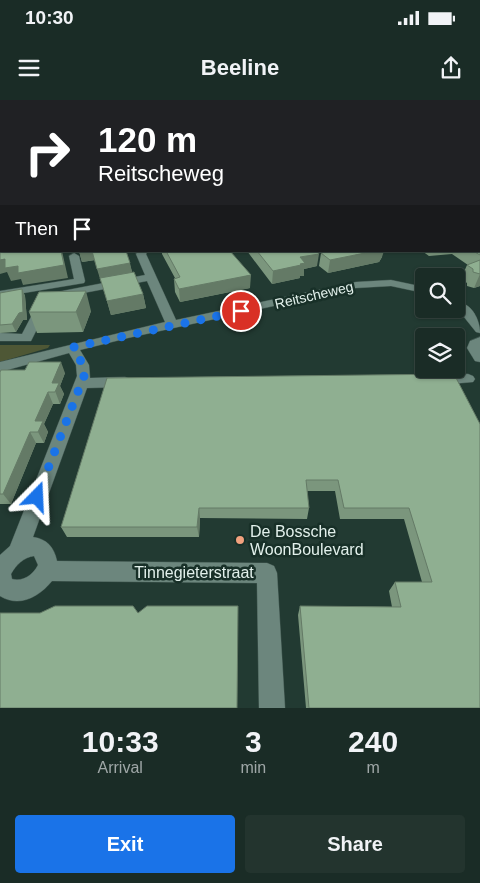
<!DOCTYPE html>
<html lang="en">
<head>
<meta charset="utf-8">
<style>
	body { margin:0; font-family:Arial,sans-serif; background:#23342e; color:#f1f3f6; height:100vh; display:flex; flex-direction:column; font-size:19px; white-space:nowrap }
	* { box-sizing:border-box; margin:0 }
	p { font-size:16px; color:#9fa7a7 }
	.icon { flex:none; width:28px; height:28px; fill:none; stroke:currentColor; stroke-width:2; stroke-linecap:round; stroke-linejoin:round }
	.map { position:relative; height:608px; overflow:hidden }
	.details { display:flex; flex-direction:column; background:#1a2c26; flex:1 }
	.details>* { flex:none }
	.top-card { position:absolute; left:0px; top:0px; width:480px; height:152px; box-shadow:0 1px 4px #0004,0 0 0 1px #384843; background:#202124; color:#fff; overflow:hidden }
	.controls { position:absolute; left:415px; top:168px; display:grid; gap:10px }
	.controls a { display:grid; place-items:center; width:50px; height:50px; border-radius:5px; background:#1a2c26; box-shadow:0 1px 4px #0004,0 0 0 1px #384843; font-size:25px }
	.pin { position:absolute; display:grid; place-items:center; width:42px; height:42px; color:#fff; margin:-21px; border:2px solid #fff; border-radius:50%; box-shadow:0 1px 5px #0007 }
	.me { position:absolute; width:55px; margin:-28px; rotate:21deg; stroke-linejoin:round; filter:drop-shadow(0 0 4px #0008) }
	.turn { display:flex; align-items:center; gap:18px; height:105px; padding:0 15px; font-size:22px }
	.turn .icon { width:65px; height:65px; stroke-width:2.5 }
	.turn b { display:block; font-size:35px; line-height:42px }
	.then { display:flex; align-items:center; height:48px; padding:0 15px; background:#0003; gap:10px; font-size:19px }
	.eta { display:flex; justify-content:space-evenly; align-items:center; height:85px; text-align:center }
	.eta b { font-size:30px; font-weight:600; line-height:35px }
	.action { display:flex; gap:10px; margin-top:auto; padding:10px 15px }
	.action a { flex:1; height:58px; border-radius:5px; background:#1a73e8; color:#fff; font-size:20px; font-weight:600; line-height:58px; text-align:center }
	.action a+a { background:#23342e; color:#f1f3f6 }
	.status { display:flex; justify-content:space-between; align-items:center; height:35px; padding:0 25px; background:#1a2c26; direction:ltr }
	.status svg { height:14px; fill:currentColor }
	header { display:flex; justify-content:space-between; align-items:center; height:65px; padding:0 15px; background:#1a2c26; font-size:22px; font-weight:600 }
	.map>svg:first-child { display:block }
</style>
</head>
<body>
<div class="status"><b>10:30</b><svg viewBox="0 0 49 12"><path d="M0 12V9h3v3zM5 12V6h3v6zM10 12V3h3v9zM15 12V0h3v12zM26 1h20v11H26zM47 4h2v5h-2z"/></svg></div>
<header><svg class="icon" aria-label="menu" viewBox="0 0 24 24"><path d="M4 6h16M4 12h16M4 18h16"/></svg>Beeline<svg class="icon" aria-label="share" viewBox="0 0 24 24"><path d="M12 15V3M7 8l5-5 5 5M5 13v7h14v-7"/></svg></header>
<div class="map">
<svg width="480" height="608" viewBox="0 0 480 608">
	<rect width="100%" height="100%" fill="#223a32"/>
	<path fill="#4e5735" d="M0,245h50l-2,3 -48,14z"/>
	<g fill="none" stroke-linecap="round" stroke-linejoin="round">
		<g stroke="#415750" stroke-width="1">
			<g id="minor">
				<rect x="479" y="140" width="1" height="7"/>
				<path d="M138,151h10l-2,3 30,66 180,-38 35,-2 33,7v6l-33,-7 -35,2 -228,50 -48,12 9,15 1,13 35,-1 5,2 2,3 -2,3 -5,2 -38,1 -54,149c14,2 21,10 24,24l210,2 7,3 3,7 8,135h-26l-2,-125 -205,-2c-13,16 -33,27 -52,15v-41l10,-9 67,-170 -1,-11 -7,-12 -69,19v-10l165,-40 -18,-41 -90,17 -6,-3 6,-3 88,-17 -9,-21zM34,456l4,9c-5,10 -15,17 -26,14l-1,-5c5,-9 13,-17 23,-18z"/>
				<path d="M74,153l5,3 6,25 -1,2 -84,14v-6l74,-12 -5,-23z"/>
				<path d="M38,202l6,4 1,7 -14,28h-31v-8l22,1 11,-21 -1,-7z"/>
				<path d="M462,203c12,4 18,19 18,30l-4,-1 -20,-25z"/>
				<path d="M480,237v25l-5,-1 -8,-13 3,-7z"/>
				<path d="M468,274l5,2 2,3 -2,3 -35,3 -5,-2 -2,-3 2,-3z"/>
			</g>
		</g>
		<g stroke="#415750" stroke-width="1">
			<g id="highway">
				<path d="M0,106l1,1v5h-1z"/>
				<rect x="0" y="121" width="1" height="6"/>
			</g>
		</g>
		<use href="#minor" fill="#6c867d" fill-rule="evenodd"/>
		<use href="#highway" fill="#3ca9ac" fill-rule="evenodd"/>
	</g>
	<g fill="#7b967d">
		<path d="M479,71h1v53l-1,-1z"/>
		<path d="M480,145v41l-6,2 -7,-2v-3l-6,-4 6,-14h1l-16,-11 -23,2 -7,-5h57z"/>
		<path d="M79,151h47l6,21 11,22 3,14 -35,7 -16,-55 -13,2z"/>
		<path d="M162,151h68l20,37 -70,14 -5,-10 -1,-13 1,-1 -13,-24z"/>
		<path d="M247,151h70v15l-13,3v7h-4v2l-28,6z"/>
		<path d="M321,153l61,4 -3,5 -51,11 -9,-7z"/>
		<path d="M22,189l3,7 2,24h-4l-7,12 -16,1v-40z"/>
		<path d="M91,211l-8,21 -46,1 -8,-21z"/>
		<path d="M0,272l65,1 -5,13 4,8 -4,10h-7l-9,20 4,8 -4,11h-8l-25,61h-11z"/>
		<path d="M454,274l26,334h-174l-8,-93 2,-9 92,1 -3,-16 6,-9h27l-18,-63h-64l-5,-28h-28l2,17 -2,11 -107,-1 -1,19h-132l-6,-10z"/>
	</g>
	<g fill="#647a66">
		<path d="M62,151l6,27 -45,7 -2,-6 -10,2 -4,-9 -7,2v-14z"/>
		<path d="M79,151h13l3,9 -13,2z"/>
		<path d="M375,151h9l-2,6 -3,5 -51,11 2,-13z"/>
		<path d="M319,154l-2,12 -13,3v7h-4v2l-28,6 1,-13 27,-14z"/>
		<path d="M130,163l3,13 -32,6 -4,-13z"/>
		<path d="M480,174v12l-6,2z"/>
		<path d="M251,175l-1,13 -70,14 -1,-13z"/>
		<path d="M22,189l3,7 2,24h-4l-7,12 -4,-8z"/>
		<path d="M86,191l5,20 -8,21 -7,-20z"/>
		<path d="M143,194l3,14 -35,7 -4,-14z"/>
		<path d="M61,262l4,11 -5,13 4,8 -4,10 -8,-21z"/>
		<path d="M48,292l5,12 -9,20 4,8 -4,11 -6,-11 -3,-11z"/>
		<path d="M30,332l6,11 -25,61 -8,-10z"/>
		<path d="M199,408l1,10 -1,19 -2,-10z"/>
	</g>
	<g fill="#8faf91" stroke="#647a66">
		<path d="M479,71h1v39l-1,-1z"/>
		<path d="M1,142v9h17v1l5,-1h38l3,14 -46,8v-7l-13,2v-9l-5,1v-13h1z"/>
		<path d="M479,145h1v10l-7,-4h6z"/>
		<path d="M92,151h34l4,12 -33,6z"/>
		<path d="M166,151h64l21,24 -72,14 -5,-10 6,-2z"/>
		<path d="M257,151h60l2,3 -19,3 5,6 -5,1 1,1 -28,6z"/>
		<path d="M331,151h44l-45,9 -9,-7z"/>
		<path d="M480,160v14l-7,-2v-3l-6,-4z"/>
		<path d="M134,172l9,22 -36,7 -7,-23z"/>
		<path d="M22,189l1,23 -4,1 -7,11 -12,1v-32z"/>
		<path d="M86,191l-10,21h-47l10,-20z"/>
		<path d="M29,262h32l-9,21h7l-4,9h-7l-13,29h8l-5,11h-8l-27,62h-3v-122l1,-2h24z"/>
		<path d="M454,274l26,50v284h-171l-9,-102 101,1 -6,-25h37l-23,-74h-65l-6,-28h-32l3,28h-110l-2,19h-136l46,-149z"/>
		<path d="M55,506h78l5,7 9,-7h91l-1,102h-237v-95h40z"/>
	</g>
	<linearGradient id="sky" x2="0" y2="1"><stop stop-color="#13201c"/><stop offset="0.44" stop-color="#3e555a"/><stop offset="1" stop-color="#3e555a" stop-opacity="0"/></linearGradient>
	<rect width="480" height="153" fill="url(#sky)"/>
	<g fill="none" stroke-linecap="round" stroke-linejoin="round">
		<path stroke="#1a73e8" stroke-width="9" stroke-dasharray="0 16.2" d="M37,397l47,-121c0,-11 -4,-18 -11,-26l1,-3 167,-36"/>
	</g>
	<circle fill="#f2a17e" stroke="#183028" stroke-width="2" cx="240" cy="440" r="5"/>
	<g text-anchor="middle" stroke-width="5" stroke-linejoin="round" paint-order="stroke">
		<g font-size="14" fill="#e2f0eb" stroke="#183028">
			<text transform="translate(314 195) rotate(-13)" y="5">Reitscheweg</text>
		</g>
		<g font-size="16" fill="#e2f0eb" stroke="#183028" text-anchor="start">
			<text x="250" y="437">De Bossche<tspan x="250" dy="18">WoonBoulevard</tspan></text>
		</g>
		<g font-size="16" fill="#e2f0eb" stroke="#183028">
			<text x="194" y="478">Tinnegieterstraat</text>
		</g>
	</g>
</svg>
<div class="controls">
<a><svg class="icon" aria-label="search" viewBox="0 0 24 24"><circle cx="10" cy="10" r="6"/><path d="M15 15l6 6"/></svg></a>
<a><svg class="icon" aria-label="layers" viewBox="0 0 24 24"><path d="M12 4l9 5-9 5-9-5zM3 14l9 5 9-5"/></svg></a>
</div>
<div class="pin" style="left:241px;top:211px;background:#d93025"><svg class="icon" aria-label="arrive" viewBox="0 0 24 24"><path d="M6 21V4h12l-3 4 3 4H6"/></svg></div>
<svg class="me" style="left:37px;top:397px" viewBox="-20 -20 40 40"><path d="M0-17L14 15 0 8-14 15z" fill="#1a73e8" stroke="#fff" stroke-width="4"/></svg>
<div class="top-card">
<div class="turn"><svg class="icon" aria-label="right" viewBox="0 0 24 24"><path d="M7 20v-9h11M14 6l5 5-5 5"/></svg><div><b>120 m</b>Reitscheweg</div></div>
<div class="then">Then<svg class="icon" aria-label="arrive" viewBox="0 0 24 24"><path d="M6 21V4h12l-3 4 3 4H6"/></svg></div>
</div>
</div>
<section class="details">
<div class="eta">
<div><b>10:33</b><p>Arrival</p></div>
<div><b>3</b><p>min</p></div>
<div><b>240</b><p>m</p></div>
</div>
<div class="action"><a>Exit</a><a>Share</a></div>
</section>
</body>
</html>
